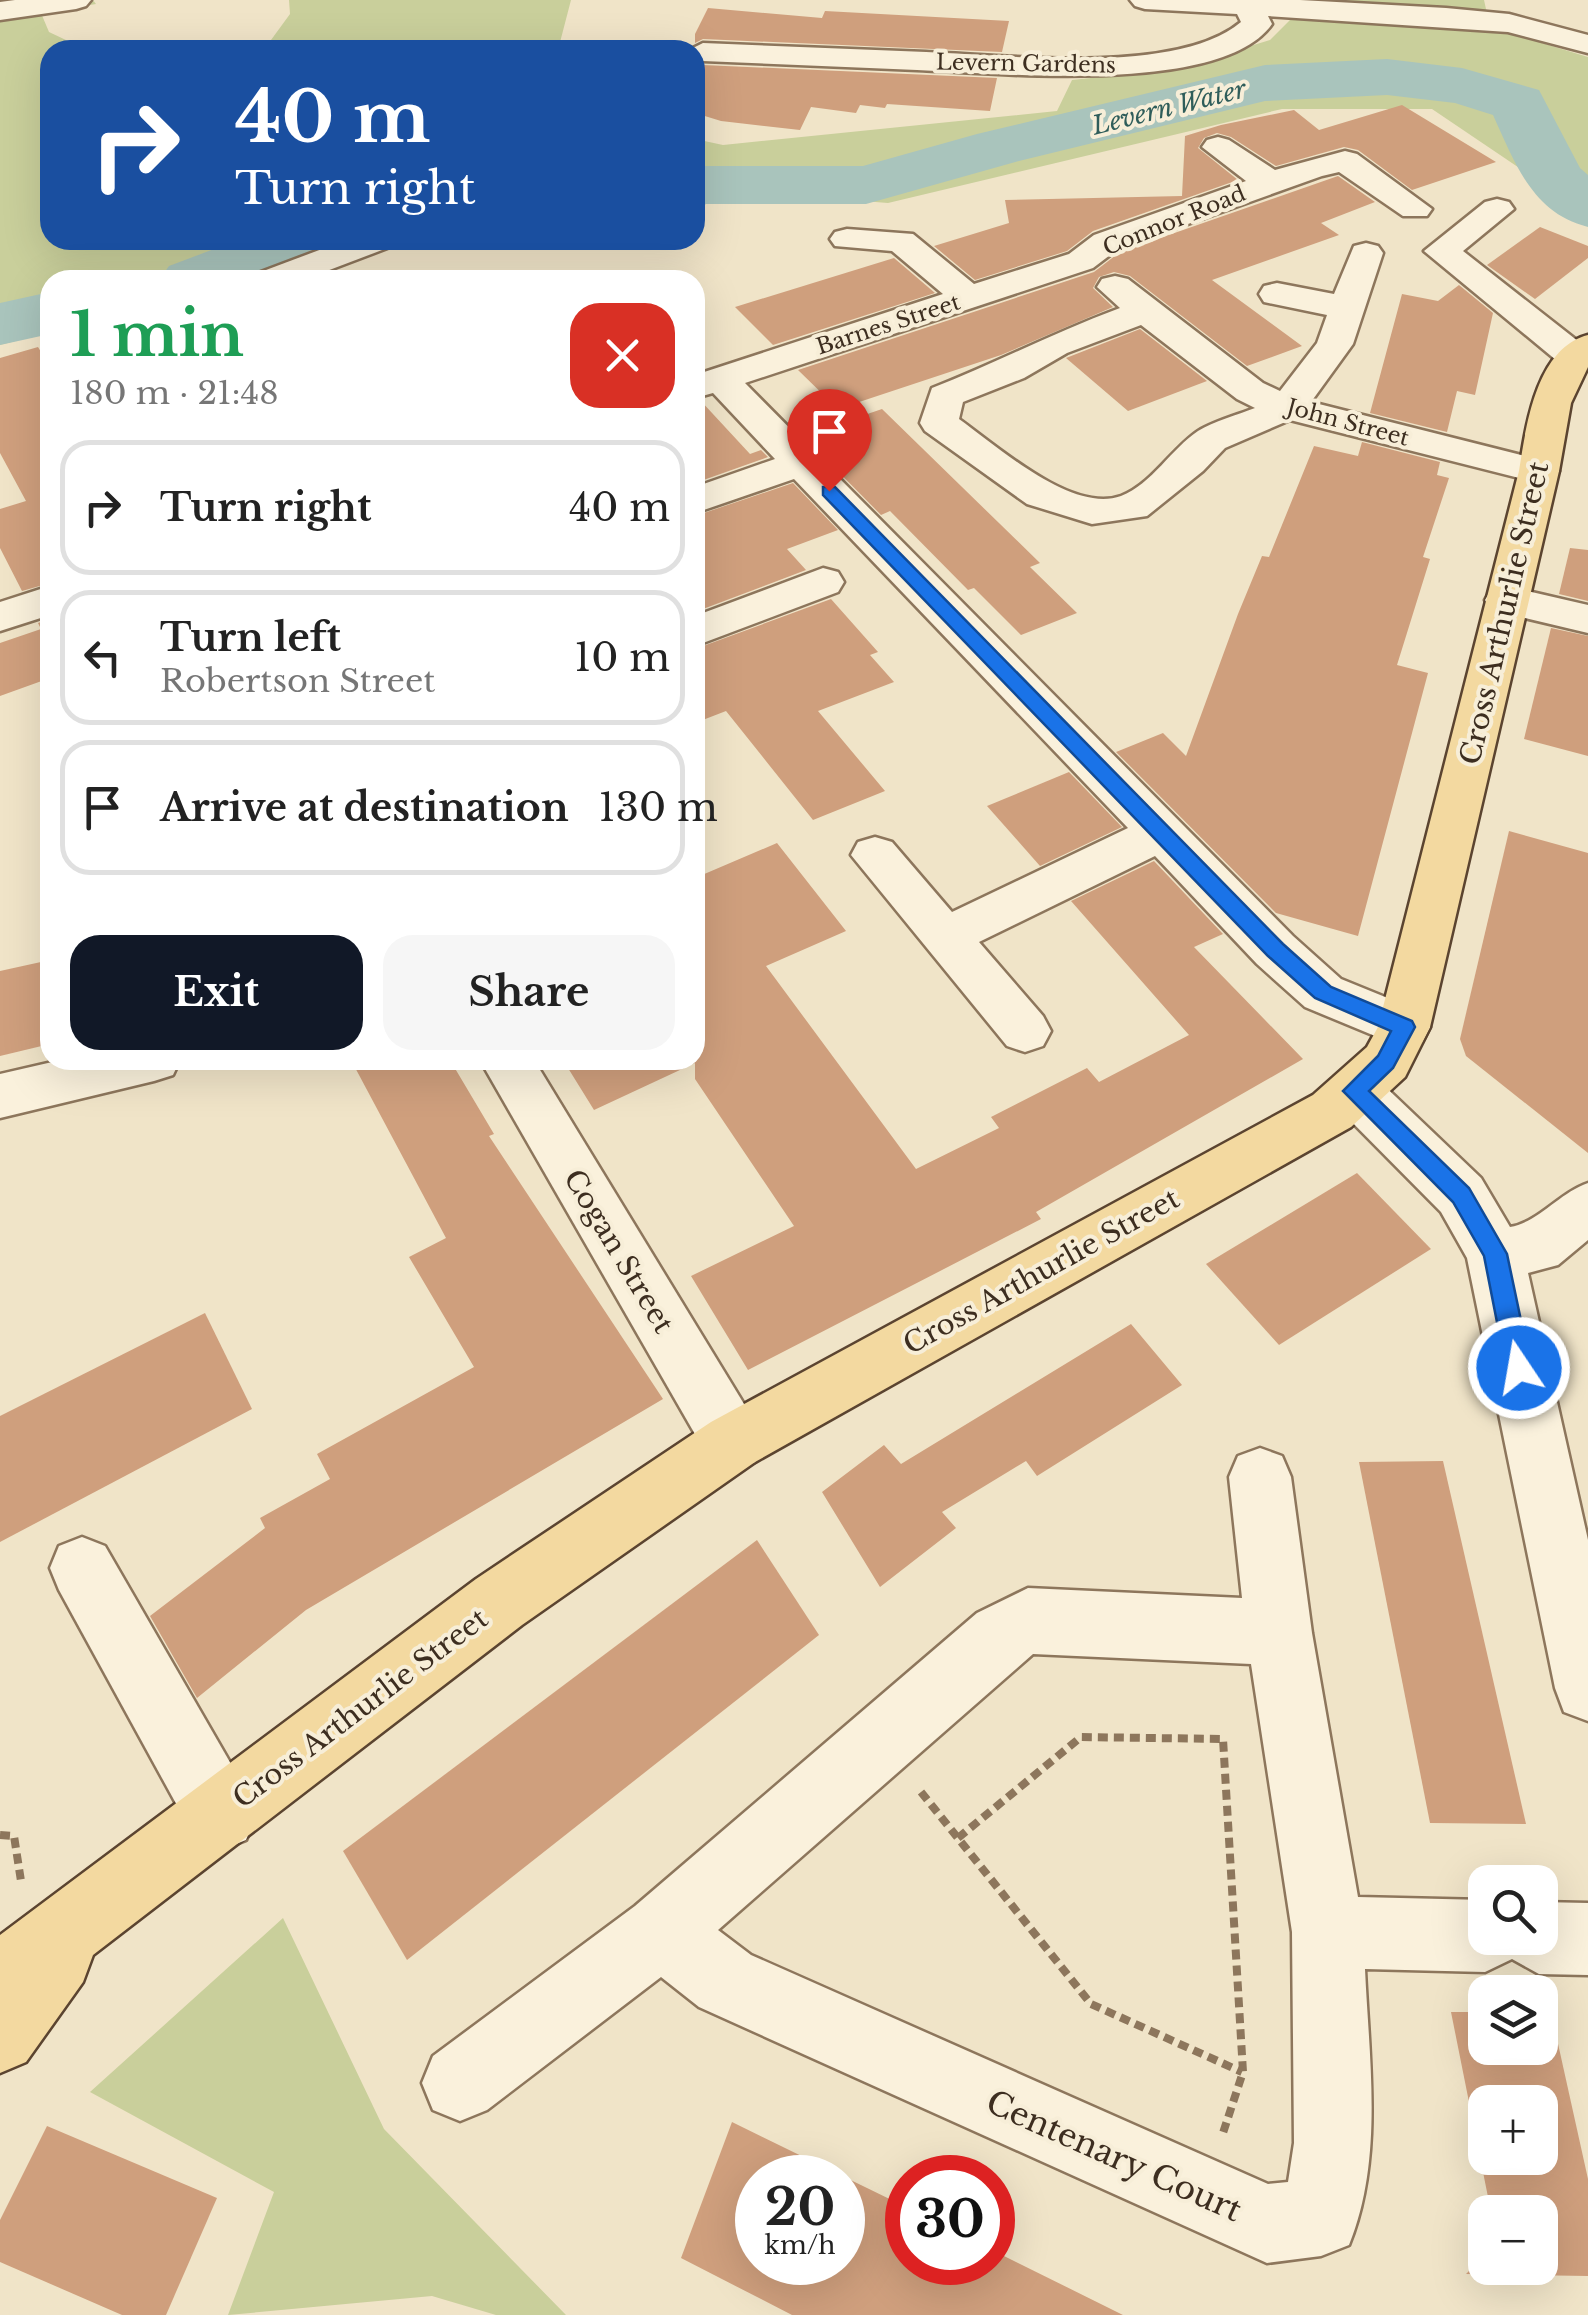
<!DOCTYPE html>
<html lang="en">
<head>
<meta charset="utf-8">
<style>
	body { margin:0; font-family:"Libre Baskerville",serif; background:#f6f6f6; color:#222; height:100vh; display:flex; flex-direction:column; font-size:38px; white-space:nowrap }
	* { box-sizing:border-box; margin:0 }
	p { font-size:32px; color:#767676 }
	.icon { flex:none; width:55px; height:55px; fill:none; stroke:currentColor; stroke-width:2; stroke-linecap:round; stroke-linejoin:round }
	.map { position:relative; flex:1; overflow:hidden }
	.side { position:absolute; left:40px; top:270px; width:665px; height:800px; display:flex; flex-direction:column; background:#fff; border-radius:30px; box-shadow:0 10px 40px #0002 }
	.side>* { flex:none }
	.guide { position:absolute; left:40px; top:40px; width:665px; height:210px; border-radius:30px; box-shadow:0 10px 40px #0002; background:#1a4fa0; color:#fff; overflow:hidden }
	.fabs { position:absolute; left:1468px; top:1865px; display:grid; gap:20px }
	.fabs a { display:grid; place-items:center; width:90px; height:90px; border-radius:20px; background:#fff; box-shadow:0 10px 40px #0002; font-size:50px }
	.speed { position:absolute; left:735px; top:2155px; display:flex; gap:20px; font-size:50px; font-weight:700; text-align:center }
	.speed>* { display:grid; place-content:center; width:130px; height:130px; border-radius:50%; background:#fff; box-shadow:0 10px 40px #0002; line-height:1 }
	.speed small { font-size:25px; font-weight:400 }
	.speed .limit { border:15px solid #d22; background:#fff; color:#111 }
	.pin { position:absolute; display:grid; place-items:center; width:85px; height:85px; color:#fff; margin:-102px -42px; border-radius:50% 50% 50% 0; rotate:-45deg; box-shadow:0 0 10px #0007 }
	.pin .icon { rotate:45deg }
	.me { position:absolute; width:110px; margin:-55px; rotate:348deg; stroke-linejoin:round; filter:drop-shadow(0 0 8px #0008) }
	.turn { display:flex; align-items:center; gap:35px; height:210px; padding:0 30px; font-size:45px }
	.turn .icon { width:130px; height:130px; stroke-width:2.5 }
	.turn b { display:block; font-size:70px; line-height:85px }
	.round { display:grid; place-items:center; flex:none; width:105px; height:105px; border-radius:30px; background:#f6f6f6 }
	.headline { display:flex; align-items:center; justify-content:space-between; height:170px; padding:0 30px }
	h1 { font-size:60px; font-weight:700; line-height:75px; color:#1e9e55 }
	.action { display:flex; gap:20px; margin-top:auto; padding:20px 30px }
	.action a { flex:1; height:115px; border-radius:30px; background:#111827; color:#fff; font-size:40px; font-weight:700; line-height:115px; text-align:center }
	.action a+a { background:#f6f6f6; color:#222 }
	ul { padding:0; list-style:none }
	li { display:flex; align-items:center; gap:30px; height:135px; margin:0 20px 15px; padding:0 10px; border:5px solid #e0e0e0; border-radius:30px }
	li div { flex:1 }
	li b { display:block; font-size:38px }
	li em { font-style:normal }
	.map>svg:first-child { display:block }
</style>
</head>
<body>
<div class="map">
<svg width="1588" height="2315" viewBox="0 0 1588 2315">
	<rect width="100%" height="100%" fill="#f0e4c8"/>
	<g fill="#c9cf9b">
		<path d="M0,0h93l3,4 -55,9 8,19 38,18h-37v190h247l-90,40h-157v52l-50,13z"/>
		<path d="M289,0h282l-13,50h-349l62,-10 19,-26z"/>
		<path d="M1236,0h248l6,27 98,30v126l-33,9 -123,-83h-150l-394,94 -165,-13 -28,23v-74l28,6 334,-34 15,-31 84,-9 45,-10 69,-21 27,-27z"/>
		<path d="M283,1918l101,211 182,186h-70l-64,-19 -204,19 46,-123 -184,-100z"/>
	</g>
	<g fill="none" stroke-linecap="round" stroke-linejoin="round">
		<g fill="#a9c4bc" fill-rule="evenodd">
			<path d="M1387,59l75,9 77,22 41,78 8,7v52c-56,-14 -73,-64 -95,-112l-38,-12 -68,-8 -122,6 -246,60 -153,43h-171v-38h168l114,-32 288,-69z"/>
			<path d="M238,240h85c-36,52 -109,40 -164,40l10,-14z"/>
			<path d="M50,292v42l-50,11v-42z"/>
		</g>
	</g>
	<g fill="#cf9f7d" fill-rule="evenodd">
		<path d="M708,8l114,10 3,-7 184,10 -7,31 -299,-13 -8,4v-9z"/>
		<path d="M695,63l8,2 294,13 -7,33 -103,-7 -2,4 -25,-3 -4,8 -45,-6 -11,23 -79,-9 -26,-8z"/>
		<path d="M1402,105l94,57 -84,28 -54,-40 -14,-3 -68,19 -45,-29 -14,-4 -13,5 -6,10 40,32 -145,51 -26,20 -92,29 -41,-34 75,-23 -4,-23 177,-4 3,-60 36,-11 73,-15 25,20z"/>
		<path d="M1338,176l37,26 -54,21 18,12 -127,45 90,66 -55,20 -117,-90 -16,-4 -15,5 -6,11 20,19 -112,48 -163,54 -40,-39 296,-98 26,-20z"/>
		<path d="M1540,227l48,19v12l-53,41 -48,-34z"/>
		<path d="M894,258l41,35 -162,52 -38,-38z"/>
		<path d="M1459,285l34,28 -18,82 -18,-4 -10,41 -77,-19 32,-119 36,7z"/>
		<path d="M1140,329l67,52 -79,30 -62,-53z"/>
		<path d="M38,347l12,20v216l-28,8 -22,-43v-39l26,-8 -26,-48v-95z"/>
		<path d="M700,400l50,54 11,-4 7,7 -73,26v-82z"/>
		<path d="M882,409l158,154 -10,4 47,46 -56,22 -47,-47 -6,2 -78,-79 -9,4 -78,-79z"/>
		<path d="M1362,442l78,20 -3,13 12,3 -26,79 7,2 -33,106 31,8 -70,263 -82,-23 -160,-161 47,-19 23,23 52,-142 24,-58 7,1 45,-111 44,10z"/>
		<path d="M793,483l45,47 -51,19 19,21 -111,42v-96z"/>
		<path d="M1570,548l18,2v51l-29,-7z"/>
		<path d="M831,599l47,53 -8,3 24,27 -76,29 67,80 -72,29 -87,-109 -31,12v-74z"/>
		<path d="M50,619v59l-50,18v-53l41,-14 -3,-6z"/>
		<path d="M1551,628l37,8v120l-64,-17z"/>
		<path d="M1069,772l53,55 -82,39 -53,-60z"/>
		<path d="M1509,831l79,22v300l-122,-97 -6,-17z"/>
		<path d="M777,843l69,88 -80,35 150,203 83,-41 -8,-11 96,-49 12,14 90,-47 -118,-134 83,-40 69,73 -29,13 109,112 -267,153 5,7 -293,151 -57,-94 103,-50 -99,-147v-16l-101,47 -31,-50h132v-182z"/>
		<path d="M50,960v84l-50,12v-85z"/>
		<path d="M351,1060h99l44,74 -5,2 174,263 -357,211 -109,88 -47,-82 115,-88 -5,-10 70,-39 -13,-25 157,-87 -65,-110 37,-19z"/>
		<path d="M1357,1173l74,76 -152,96 -73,-81z"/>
		<path d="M205,1313l47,96 -252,133v-126z"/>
		<path d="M1131,1324l51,61 -145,91 -11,-15 -84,51 14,16 -76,59 -58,-95 62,-47 17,19z"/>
		<path d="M1443,1461l83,363 -96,-1 -71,-361z"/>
		<path d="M757,1540l62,95 -412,325 -64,-109z"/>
		<path d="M1451,2012h34v36h55v-36h11l37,167v97l-122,-2 19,-19v13h55v-56h-49zM1485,2102h55v56h-55z"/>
		<path d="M732,2122l176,86v54h84v-12l131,65h-331l-111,-57zM758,2178h84v84h-84z"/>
		<path d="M47,2126l170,72 -51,117h-44l-122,-53v-42z"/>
	</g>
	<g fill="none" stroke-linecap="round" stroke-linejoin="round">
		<g stroke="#8d765c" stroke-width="5">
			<g id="minor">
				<path d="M15,0h76l-5,6 -10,3 -76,11v-18z"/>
				<path d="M1130,0h170l146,8 63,6 79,21v18l-80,-21 -240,-16 4,8c-50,72 -274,49 -355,46 -71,-3 -143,-6 -214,-9l-8,-2v-9h-6l14,-7c74,3 149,6 223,9 82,3 251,24 315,-30l-4,-8 -92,-5 -10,-3z"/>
				<path d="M1218,137l11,3 46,30 70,-19 12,3 75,55 -5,7h-24l-64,-44 -17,4 -204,73 -25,19 -348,115 548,553 48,43 81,33 8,15 -8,15 -18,6 -99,-41 -48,-43 -102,-108 -176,86 64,74 8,15 -8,15 -18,6 -18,-6 -156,-191 7,-13 17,-5 17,5 60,70 176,-84 -334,-349 -99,34v-26l80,-28 -62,-66 -18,5v-23l248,-81 -51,-43 -57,-5 -5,-7 5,-7 12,-3 66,5 61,50 95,-30 25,-19 152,-54 -44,-34 5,-7z"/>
				<path d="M1497,199l12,3 5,7 -51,42 125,98v16l-13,3 -13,-3 -138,-114 61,-49z"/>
				<path d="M346,240h49l-5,7 -87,33h-51l6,-7z"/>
				<path d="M1366,243l12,3 5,7 -30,91 -42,58 242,61 6,8 -6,8 -14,4 -249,-63 -65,28 -22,23 -56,45 -55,8 -65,-20 -102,-73 -5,-8 12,-35c64,-25 123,-56 188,-80l-23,-21 5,-8 13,-3 13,3 135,104 17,8 37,-48 10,-28 -63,-13 -5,-8 5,-8 13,-3 57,11 20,-48zM1141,325l96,74 18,9c-18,7 -41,13 -57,23 -26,17 -46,53 -77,65 -49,18 -124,-50 -162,-77l4,-17 61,-24 43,-25z"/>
				<path d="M823,568l15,4 6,10 -6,10 -143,54v-30z"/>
				<path d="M50,586v29l-50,16v-29z"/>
				<path d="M1506,586l82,19v28l-97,-23 -6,-10 6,-10z"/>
				<path d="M61,1060h119l-7,15 -19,6 -154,37v-44z"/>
				<path d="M480,1060h54l221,362 9,20 -9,20 -22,9 -22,-9z"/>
				<path d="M1355,1069l19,7 107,102 29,49c29,-5 49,-34 78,-44v57l-30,25 -30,8 60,267v181l-24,-9 -9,-24 -88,-430 -26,-46 -105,-106 -8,-15 8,-15z"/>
				<path d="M1260,1448l22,8 9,21 21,156 46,264 127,3v38h55v-36l48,1v72l-49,-1 -27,-15 -27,13 -120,-3c4,91 19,190 -16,276l-28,11 -54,7 -568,-256 -38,-30 -174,133 -27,11 -27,-11 -11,-27 11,-27 202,-150 342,-293 51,-25 214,10 -13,-121 9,-21zM1033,1654l218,10 41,268 2,211 -6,39 -20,2 -517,-229 -33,-25z"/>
				<path d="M82,1537l23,9 141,244 10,25 -10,25 -25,10 -25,-10 -137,-250 -9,-22 9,-22z"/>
			</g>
		</g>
		<g stroke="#5b4430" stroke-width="5">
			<path id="major" d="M1588,335v32l-17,36 -12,68 -129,556 -25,50 -54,50 -596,335 -233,163 -429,330 -10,27 -57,80 -26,11v-138l476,-356 235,-157 602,-327 54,-48 11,-20 141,-556c7,-44 17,-123 69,-136z"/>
		</g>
		<g stroke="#8d765c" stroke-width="8" stroke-dasharray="10 6" stroke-linecap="butt">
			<path d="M921,1792l170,212 151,68"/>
			<path d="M0,1835l14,1 7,45"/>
			<path d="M958,1838l123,-101 142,2 20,333 -20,61"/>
		</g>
		<use href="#minor" fill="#faf1dc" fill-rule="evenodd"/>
		<use href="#major" fill="#f3d9a0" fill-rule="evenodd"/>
	</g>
	<path fill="#1a73e8" stroke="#114b97" stroke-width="2.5" d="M823,487h12l448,457 48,43 81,34 3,6 -22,41 -24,23 100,97 38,66 24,114 -4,7 -8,4 -9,-4 -4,-7 -22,-112 -31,-54 -110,-111 35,-35 13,-25 -76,-33 -47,-42 -445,-461z"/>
	<g text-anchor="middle" stroke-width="8" stroke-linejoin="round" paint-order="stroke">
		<g font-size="22" fill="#3d2e20" stroke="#f7eed8">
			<text transform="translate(1026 63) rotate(1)" y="8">Levern Gardens</text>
			<text transform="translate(1174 220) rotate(-22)" y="8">Connor Road</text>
			<text transform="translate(888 324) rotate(-18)" y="8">Barnes Street</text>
			<text transform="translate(1348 422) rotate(15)" y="8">John Street</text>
		</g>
		<g font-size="25" font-style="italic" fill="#2f5d5a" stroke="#f7eed8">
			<text transform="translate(1169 107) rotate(-14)" y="9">Levern Water</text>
		</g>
		<g font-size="28" fill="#3d2e20" stroke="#f7eed8">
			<text transform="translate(1504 613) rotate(-77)" y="10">Cross Arthurlie Street</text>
			<text transform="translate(619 1251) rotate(59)" y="10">Cogan Street</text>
			<text transform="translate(1041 1271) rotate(-29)" y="10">Cross Arthurlie Street</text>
			<text transform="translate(360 1708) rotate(-37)" y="10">Cross Arthurlie Street</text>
		</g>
		<g font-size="32" fill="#3d2e20" stroke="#f7eed8">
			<text transform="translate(1114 2156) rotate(24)" y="11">Centenary Court</text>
		</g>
	</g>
</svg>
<div class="fabs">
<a><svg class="icon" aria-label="search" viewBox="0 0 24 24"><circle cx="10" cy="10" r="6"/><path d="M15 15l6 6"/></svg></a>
<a><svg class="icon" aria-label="layers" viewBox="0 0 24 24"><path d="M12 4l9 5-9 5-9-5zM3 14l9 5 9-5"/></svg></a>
<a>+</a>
<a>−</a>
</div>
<div class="speed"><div>20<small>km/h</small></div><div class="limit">30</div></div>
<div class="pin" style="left:829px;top:491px;background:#d93025"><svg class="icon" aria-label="arrive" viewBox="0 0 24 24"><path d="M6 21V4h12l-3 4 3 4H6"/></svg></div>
<svg class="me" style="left:1519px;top:1368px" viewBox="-20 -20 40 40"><circle r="17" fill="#1a73e8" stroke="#fff" stroke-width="3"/><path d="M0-11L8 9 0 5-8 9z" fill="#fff"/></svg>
<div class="guide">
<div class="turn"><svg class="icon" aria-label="right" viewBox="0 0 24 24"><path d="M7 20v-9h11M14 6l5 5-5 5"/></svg><div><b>40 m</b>Turn right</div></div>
</div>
<section class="side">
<div class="headline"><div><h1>1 min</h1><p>180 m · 21:48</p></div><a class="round" style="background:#d93025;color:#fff"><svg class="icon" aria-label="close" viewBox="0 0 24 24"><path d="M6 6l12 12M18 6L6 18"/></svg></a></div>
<ul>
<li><svg class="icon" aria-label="right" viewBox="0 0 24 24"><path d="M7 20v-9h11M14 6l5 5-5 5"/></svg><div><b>Turn right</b></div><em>40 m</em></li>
<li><svg class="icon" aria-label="left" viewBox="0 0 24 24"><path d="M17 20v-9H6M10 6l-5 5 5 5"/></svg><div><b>Turn left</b><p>Robertson Street</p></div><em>10 m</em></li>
<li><svg class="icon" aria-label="arrive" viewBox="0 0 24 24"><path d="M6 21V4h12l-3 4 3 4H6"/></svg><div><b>Arrive at destination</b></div><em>130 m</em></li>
</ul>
<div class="action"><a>Exit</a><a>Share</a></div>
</section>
</div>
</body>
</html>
